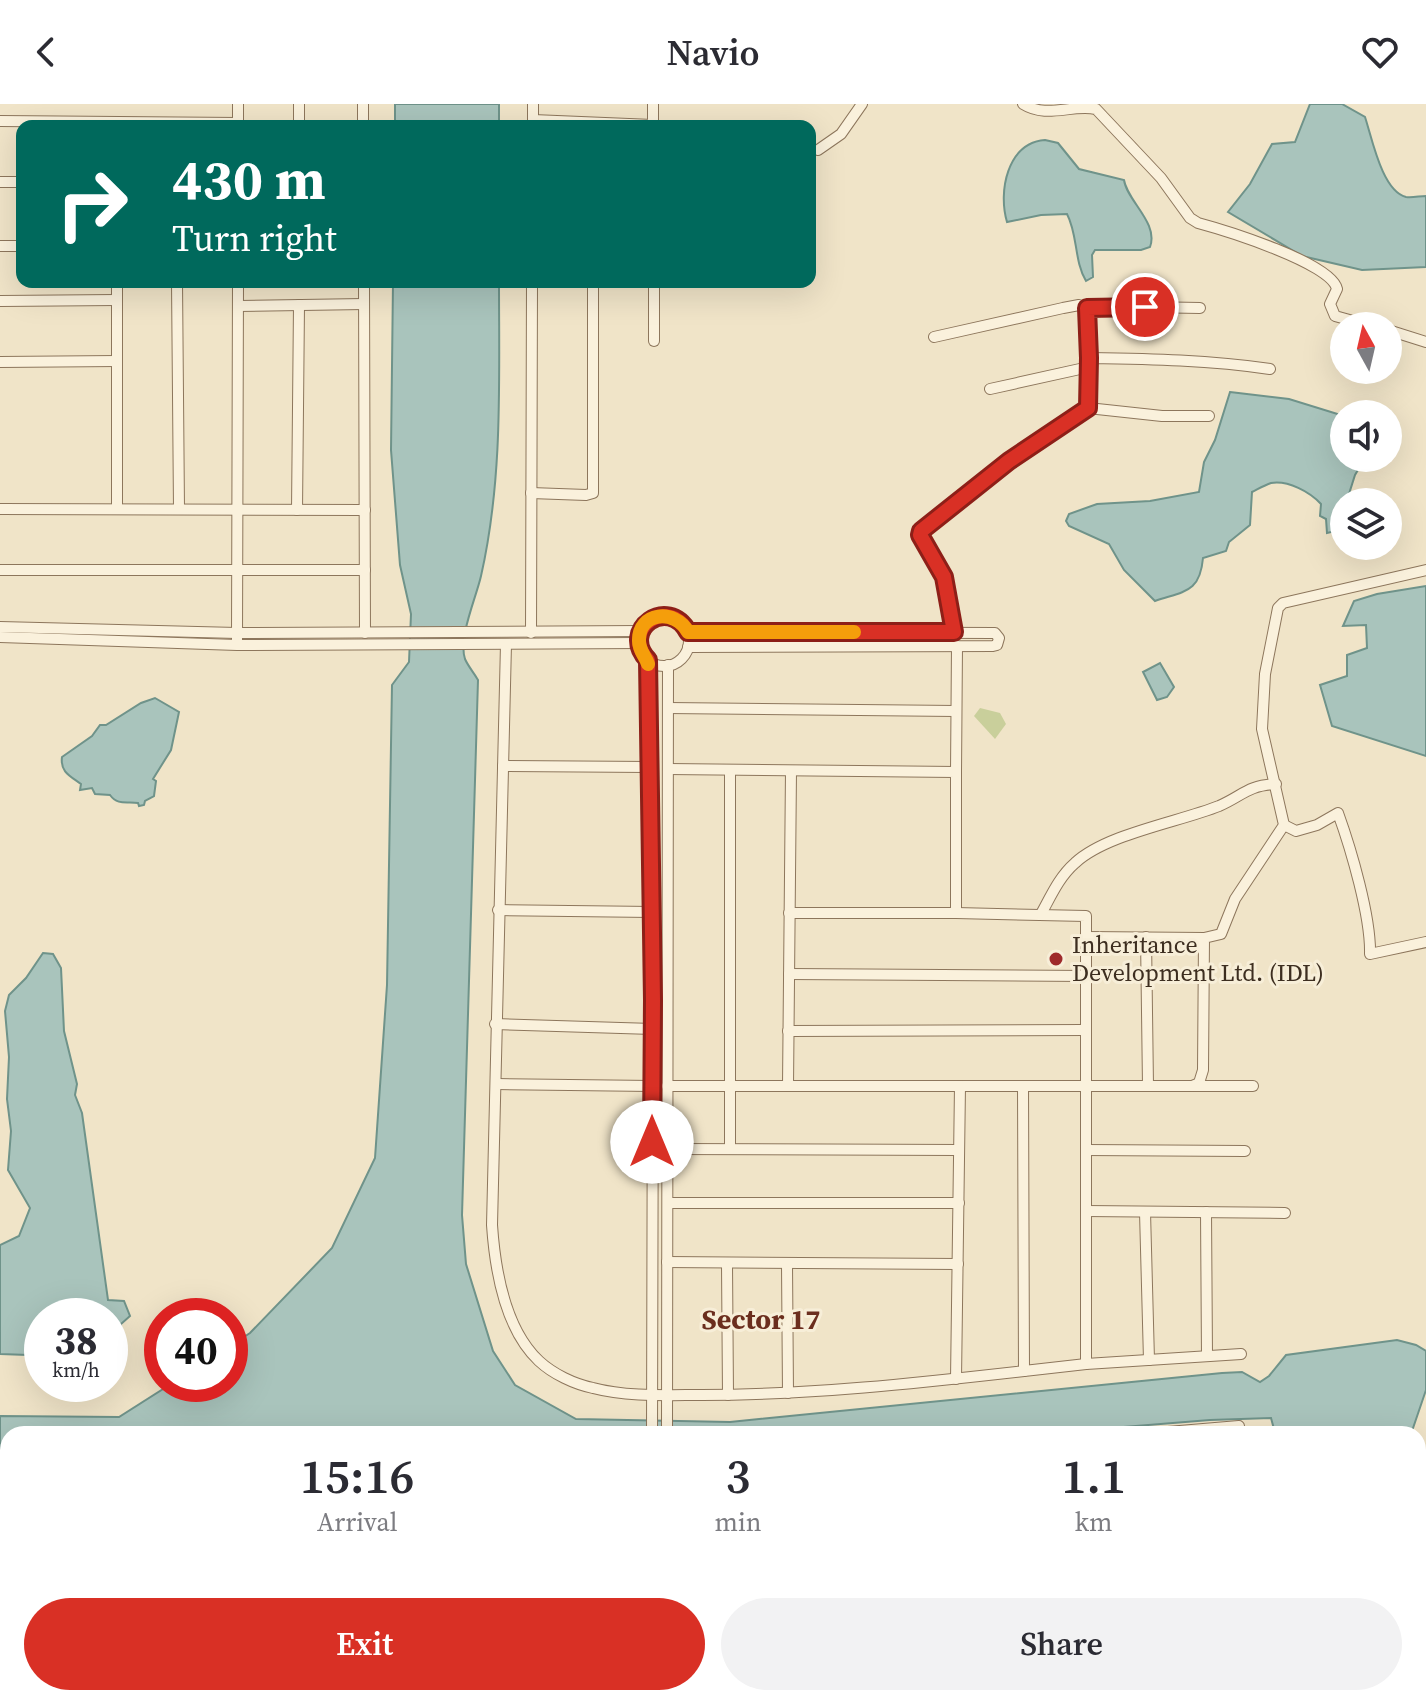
<!DOCTYPE html>
<html lang="en">
<head>
<meta charset="utf-8">
<style>
	body { margin:0; font-family:"Source Serif 4",serif; background:#f2f2f3; color:#2b2b33; height:100vh; display:flex; flex-direction:column; font-size:30px; white-space:nowrap }
	* { box-sizing:border-box; margin:0 }
	p { font-size:26px; color:#7c7c81 }
	.icon { flex:none; width:44px; height:44px; fill:none; stroke:currentColor; stroke-width:2; stroke-linecap:round; stroke-linejoin:round }
	.map { position:relative; flex:1; overflow:hidden }
	.panel { position:absolute; left:0px; top:1322px; width:1426px; height:280px; display:flex; flex-direction:column; background:#fff; border-radius:24px 24px 0 0; box-shadow:0 8px 32px #0002 }
	.panel>* { flex:none }
	.hud { position:absolute; left:16px; top:16px; width:800px; height:168px; border-radius:16px; box-shadow:0 8px 32px #0002; background:#00695c; color:#fff; overflow:hidden }
	.needle { width:52px; rotate:352deg }
	.tools { position:absolute; left:1330px; top:208px; display:grid; gap:16px }
	.tools a { display:grid; place-items:center; width:72px; height:72px; border-radius:50%; background:#fff; box-shadow:0 8px 32px #0002; font-size:40px }
	.speed { position:absolute; left:24px; top:1194px; display:flex; gap:16px; font-size:40px; font-weight:700; text-align:center }
	.speed>* { display:grid; place-content:center; width:104px; height:104px; border-radius:50%; background:#fff; box-shadow:0 8px 32px #0002; line-height:1 }
	.speed small { font-size:20px; font-weight:400 }
	.speed .limit { border:12px solid #d22; background:#fff; color:#111 }
	.pin { position:absolute; display:grid; place-items:center; width:68px; height:68px; color:#fff; margin:-34px; border:4px solid #fff; border-radius:50%; box-shadow:0 2px 8px #0007 }
	.me { position:absolute; width:88px; margin:-44px; rotate:0deg; stroke-linejoin:round; filter:drop-shadow(0 0 6px #0008) }
	.turn { display:flex; align-items:center; gap:28px; height:168px; padding:0 24px; font-size:36px }
	.turn .icon { width:104px; height:104px; stroke-width:2.5 }
	.turn b { display:block; font-size:56px; line-height:68px }
	.eta { display:flex; justify-content:space-evenly; align-items:center; height:136px; text-align:center }
	.eta b { font-size:48px; font-weight:600; line-height:56px }
	.cta { display:flex; gap:16px; margin-top:auto; padding:16px 24px }
	.cta a { flex:1; height:92px; border-radius:48px; background:#d93025; color:#fff; font-size:32px; font-weight:600; line-height:92px; text-align:center }
	.cta a+a { background:#f2f2f3; color:#2b2b33 }
	header { display:flex; justify-content:space-between; align-items:center; height:104px; padding:0 24px; background:#fff; font-size:36px; font-weight:600 }
	.map>svg:first-child { display:block }
</style>
</head>
<body>
<header><svg class="icon" aria-label="back" viewBox="0 0 24 24"><path d="M15 5l-7 7 7 7"/></svg>Navio<svg class="icon" aria-label="heart" viewBox="0 0 24 24"><path d="M12 20l-8-8c-3-5 5-10 8-4 3-6 11-1 8 4z"/></svg></header>
<div class="map">
<svg width="1426" height="1602" viewBox="0 0 1426 1602">
	<rect width="100%" height="100%" fill="#f0e4c8"/>
	<path fill="#c9cf9b" d="M980,604l20,5 6,11 -11,15 -21,-23z"/>
	<g fill="#a9c4bc" stroke="#6f938a" stroke-width="2">
		<rect x="395" y="0" width="104" height="22"/>
		<path d="M1310,0h32l23,13c7,21 17,74 41,80 6,1 14,-1 20,-1v71l-64,3 -60,-14 -74,-44 22,-28 22,-40 23,-2z"/>
		<path d="M1045,36l13,3 21,26 45,11c3,21 35,43 26,67l-9,3h-46l-3,5 1,22 -7,4c-12,-20 -8,-46 -19,-67l-26,1 -34,7c-9,-30 0,-79 38,-82z"/>
		<path d="M393,178h106c0,99 4,197 -18,294 -5,22 -23,62 -16,83 3,7 9,14 13,21l-16,535 4,49 27,87 22,34 61,34 154,3 492,-49 20,-1 18,10 9,-6 17,-21 111,-15 19,5 10,6v39l-15,44h-129l-8,-5 -3,-11 -61,2 -173,14h-1029v59h-8v-77l119,1 52,-33h59v-38l20,-13 82,-85 43,-90 12,-173 5,-300 17,-23 2,-48 -11,-49 -9,-115z"/>
		<path d="M1230,288l59,7 55,17v42h21l-10,17 -6,19 17,6v2h-22v27l-17,4 -1,-14 -6,-3 1,-12c-11,-12 -33,-24 -50,-21 -6,2 -13,6 -19,9l-2,33 -21,17 -3,9 -23,7c-3,35 -19,33 -48,43l-31,-31 -15,-26 -40,-18 -3,-5 3,-7 28,-10 53,-3 49,-9 5,-30 11,-22z"/>
		<path d="M1426,482v170l-94,-30 -12,-41 27,-9v-21l20,-7 -1,-23 -23,1 11,-25 23,-7z"/>
		<path d="M1160,559l14,24 -7,10 -10,3 -14,-28z"/>
		<path d="M155,594l24,14 -8,38 -18,29 3,2 -2,15 -9,5 -1,4 -5,1 -1,-3c-11,-2 -20,3 -28,-8l-15,-1 -3,-6 -12,2 1,-6c-11,-8 -21,-12 -19,-27l30,-21 8,-11h6l35,-22z"/>
		<path d="M43,849l10,1 8,14 3,63 13,53 -2,11 7,18 26,187 16,1 6,15 -9,8 -5,17 -6,3v-28h-68v50l-3,1 -11,-12 -28,-1v-109l19,-9 11,-28 -22,-38 3,-39 -4,-32 2,-42 -4,-46 4,-16 17,-17z"/>
	</g>
	<g fill="none" stroke-linecap="round" stroke-linejoin="round">
		<path stroke="#a9c4bc" stroke-width="8" d="M1369,1594l1,8"/>
		<g stroke="#8d765c" stroke-width="12">
			<g id="minor">
				<path d="M299,0v22"/>
				<path d="M363,0v22"/>
				<path d="M1023,0c24,15 48,0 73,5l65,69 29,40 8,5c26,7 134,40 139,66l-7,15 5,12 36,10"/>
				<path d="M533,16l120,5"/>
				<path d="M0,17l238,2"/>
				<path d="M238,22v-22"/>
				<path d="M533,22v-22"/>
				<path d="M653,22v-22"/>
				<path d="M818,46l23,-16 21,-30"/>
				<path d="M0,78h22"/>
				<path d="M0,142h22"/>
				<path d="M177,178l2,227"/>
				<path d="M364,178l1,351"/>
				<path d="M654,178v59"/>
				<path d="M0,197l117,-1"/>
				<path d="M238,202l126,-2"/>
				<path d="M1388,226l38,12"/>
				<path d="M934,233l129,-29 16,-3 8,3"/>
				<path d="M1089,254l-4,-48 5,-4 110,2"/>
				<path d="M0,258l117,-1"/>
				<path d="M990,285l99,-22"/>
				<path d="M1088,304l74,8h47"/>
				<path d="M531,389l55,2 7,-2v-211"/>
				<path d="M117,404v-226"/>
				<path d="M0,405l365,1"/>
				<path d="M297,406l2,-205"/>
				<path d="M0,466h365"/>
				<circle cx="664" cy="537" r="25"/>
				<path d="M0,523l237,6 404,-2"/>
				<path d="M688,528l307,1 4,5 -2,7 -4,1 -305,1"/>
				<path d="M954,528l-10,-55 -24,-42 1,-4 88,-70 79,-53 1,-50c62,1 121,2 181,11"/>
				<path d="M531,529l1,-351"/>
				<path d="M0,533l237,8 402,-2"/>
				<path d="M237,536l1,-358"/>
				<path d="M506,540l-14,581c3,44 13,104 47,136 14,13 35,23 54,27 34,9 74,7 109,7 108,0 216,-12 322,-24l-1,-285"/>
				<path d="M648,556l5,369 -1,405"/>
				<path d="M668,604l288,3"/>
				<path d="M503,662l146,1"/>
				<path d="M668,665l288,3v141"/>
				<path d="M956,668l1,-126"/>
				<path d="M1284,721l12,6 21,-6 21,-12c13,36 33,104 32,141l56,-12"/>
				<path d="M498,806l154,2"/>
				<path d="M789,809h167l130,3v448"/>
				<path d="M1041,810c10,-18 18,-37 34,-51 31,-29 104,-41 144,-57 25,-11 27,-20 57,-22"/>
				<path d="M1086,833l118,1"/>
				<path d="M1146,833l2,149"/>
				<path d="M789,870l297,2"/>
				<path d="M495,920l158,5"/>
				<path d="M788,927l297,-1"/>
				<path d="M497,980l155,2"/>
				<path d="M667,982h586"/>
				<path d="M788,982l3,-315"/>
				<path d="M1192,982l7,-3 4,-13 1,-132 17,-4 14,-35 49,-74 -22,-96 3,-55 13,-66 5,-5 143,-33"/>
				<path d="M730,1044v-378"/>
				<path d="M667,1045l292,1"/>
				<path d="M1086,1046l159,1"/>
				<path d="M668,1099h291"/>
				<path d="M1086,1107l199,2"/>
				<path d="M1145,1108l4,148"/>
				<path d="M1206,1108l1,144"/>
				<path d="M667,1158l291,2"/>
				<path d="M727,1160l1,131"/>
				<path d="M787,1160l1,129"/>
				<path d="M1024,1267l62,-7 155,-10"/>
				<path d="M956,1275l4,-293"/>
				<path d="M667,1330l1,-769"/>
				<path d="M1144,1330l95,-8"/>
				<path d="M0,1439h8"/>
				<path d="M0,1450h8"/>
				<path d="M0,1518h8"/>
				<path d="M0,1576h8"/>
				<path d="M356,1594v8"/>
				<path d="M791,1594v8"/>
				<path d="M113,1602v-8"/>
				<path d="M172,1602v-8"/>
				<path d="M234,1602v-8"/>
				<path d="M296,1602v-8"/>
				<path d="M527,1602v-8"/>
				<path d="M589,1602v-6"/>
				<path d="M651,1602v-8"/>
				<path d="M663,1602v-8"/>
				<path d="M730,1602v-8"/>
				<path d="M965,1602v-8"/>
				<path d="M1025,1602v-8"/>
				<path d="M1086,1602v-8"/>
				<path d="M1147,1602v-8"/>
				<path d="M1206,1602v-8"/>
			</g>
		</g>
		<use href="#minor" stroke="#faf1dc" stroke-width="10"/>
	</g>
	<g fill="none" stroke-linecap="round" stroke-linejoin="round">
		<g stroke="#8d1f18" stroke-width="20">
			<path id="route" d="M652,1038l1,-142 -5,-340c-29,-30 20,-65 40,-28h266l-10,-55 -24,-42 1,-4 88,-70 79,-53 1,-50 -2,-50 58,-1"/>
		</g>
		<use href="#route" stroke="#d93025" stroke-width="14"/>
		<path stroke="#f59e0b" stroke-width="14" d="M648,560c-2,-7 -9,-13 -9,-23 -1,-29 36,-33 49,-9h166"/>
	</g>
	<circle fill="#9e2a2b" stroke="#f7eed8" stroke-width="3" cx="1056" cy="855" r="8"/>
	<g text-anchor="middle" stroke-width="6" stroke-linejoin="round" paint-order="stroke">
		<g font-size="24" fill="#3d2e20" stroke="#f7eed8" text-anchor="start">
			<text x="1072" y="849">Inheritance<tspan x="1072" dy="28">Development Ltd. (IDL)</tspan></text>
		</g>
		<g font-size="28" font-weight="bold" fill="#6b2e1e" stroke="#f7eed8">
			<text x="761" y="1225">Sector 17</text>
		</g>
	</g>
</svg>
<div class="tools">
<a><svg class="needle" viewBox="-14 -14 28 28"><path d="M0-13l5 13h-10z" fill="#e53935"/><path d="M0 13l5-13h-10z" fill="#7c7c81"/></svg></a>
<a><svg class="icon" aria-label="sound" viewBox="0 0 24 24"><path d="M4 9h4l5-4v14l-5-4H4zM17 9q2 3 0 6"/></svg></a>
<a><svg class="icon" aria-label="layers" viewBox="0 0 24 24"><path d="M12 4l9 5-9 5-9-5zM3 14l9 5 9-5"/></svg></a>
</div>
<div class="speed"><div>38<small>km/h</small></div><div class="limit">40</div></div>
<div class="pin" style="left:1145px;top:203px;background:#d93025"><svg class="icon" aria-label="arrive" viewBox="0 0 24 24"><path d="M6 21V4h12l-3 4 3 4H6"/></svg></div>
<svg class="me" style="left:652px;top:1038px" viewBox="-20 -20 40 40"><circle r="19" fill="#fff"/><path d="M0-13L10 11 0 6-10 11z" fill="#d93025"/></svg>
<div class="hud">
<div class="turn"><svg class="icon" aria-label="right" viewBox="0 0 24 24"><path d="M7 20v-9h11M14 6l5 5-5 5"/></svg><div><b>430 m</b>Turn right</div></div>
</div>
<section class="panel">
<div class="eta">
<div><b>15:16</b><p>Arrival</p></div>
<div><b>3</b><p>min</p></div>
<div><b>1.1</b><p>km</p></div>
</div>
<div class="cta"><a>Exit</a><a>Share</a></div>
</section>
</div>
</body>
</html>
